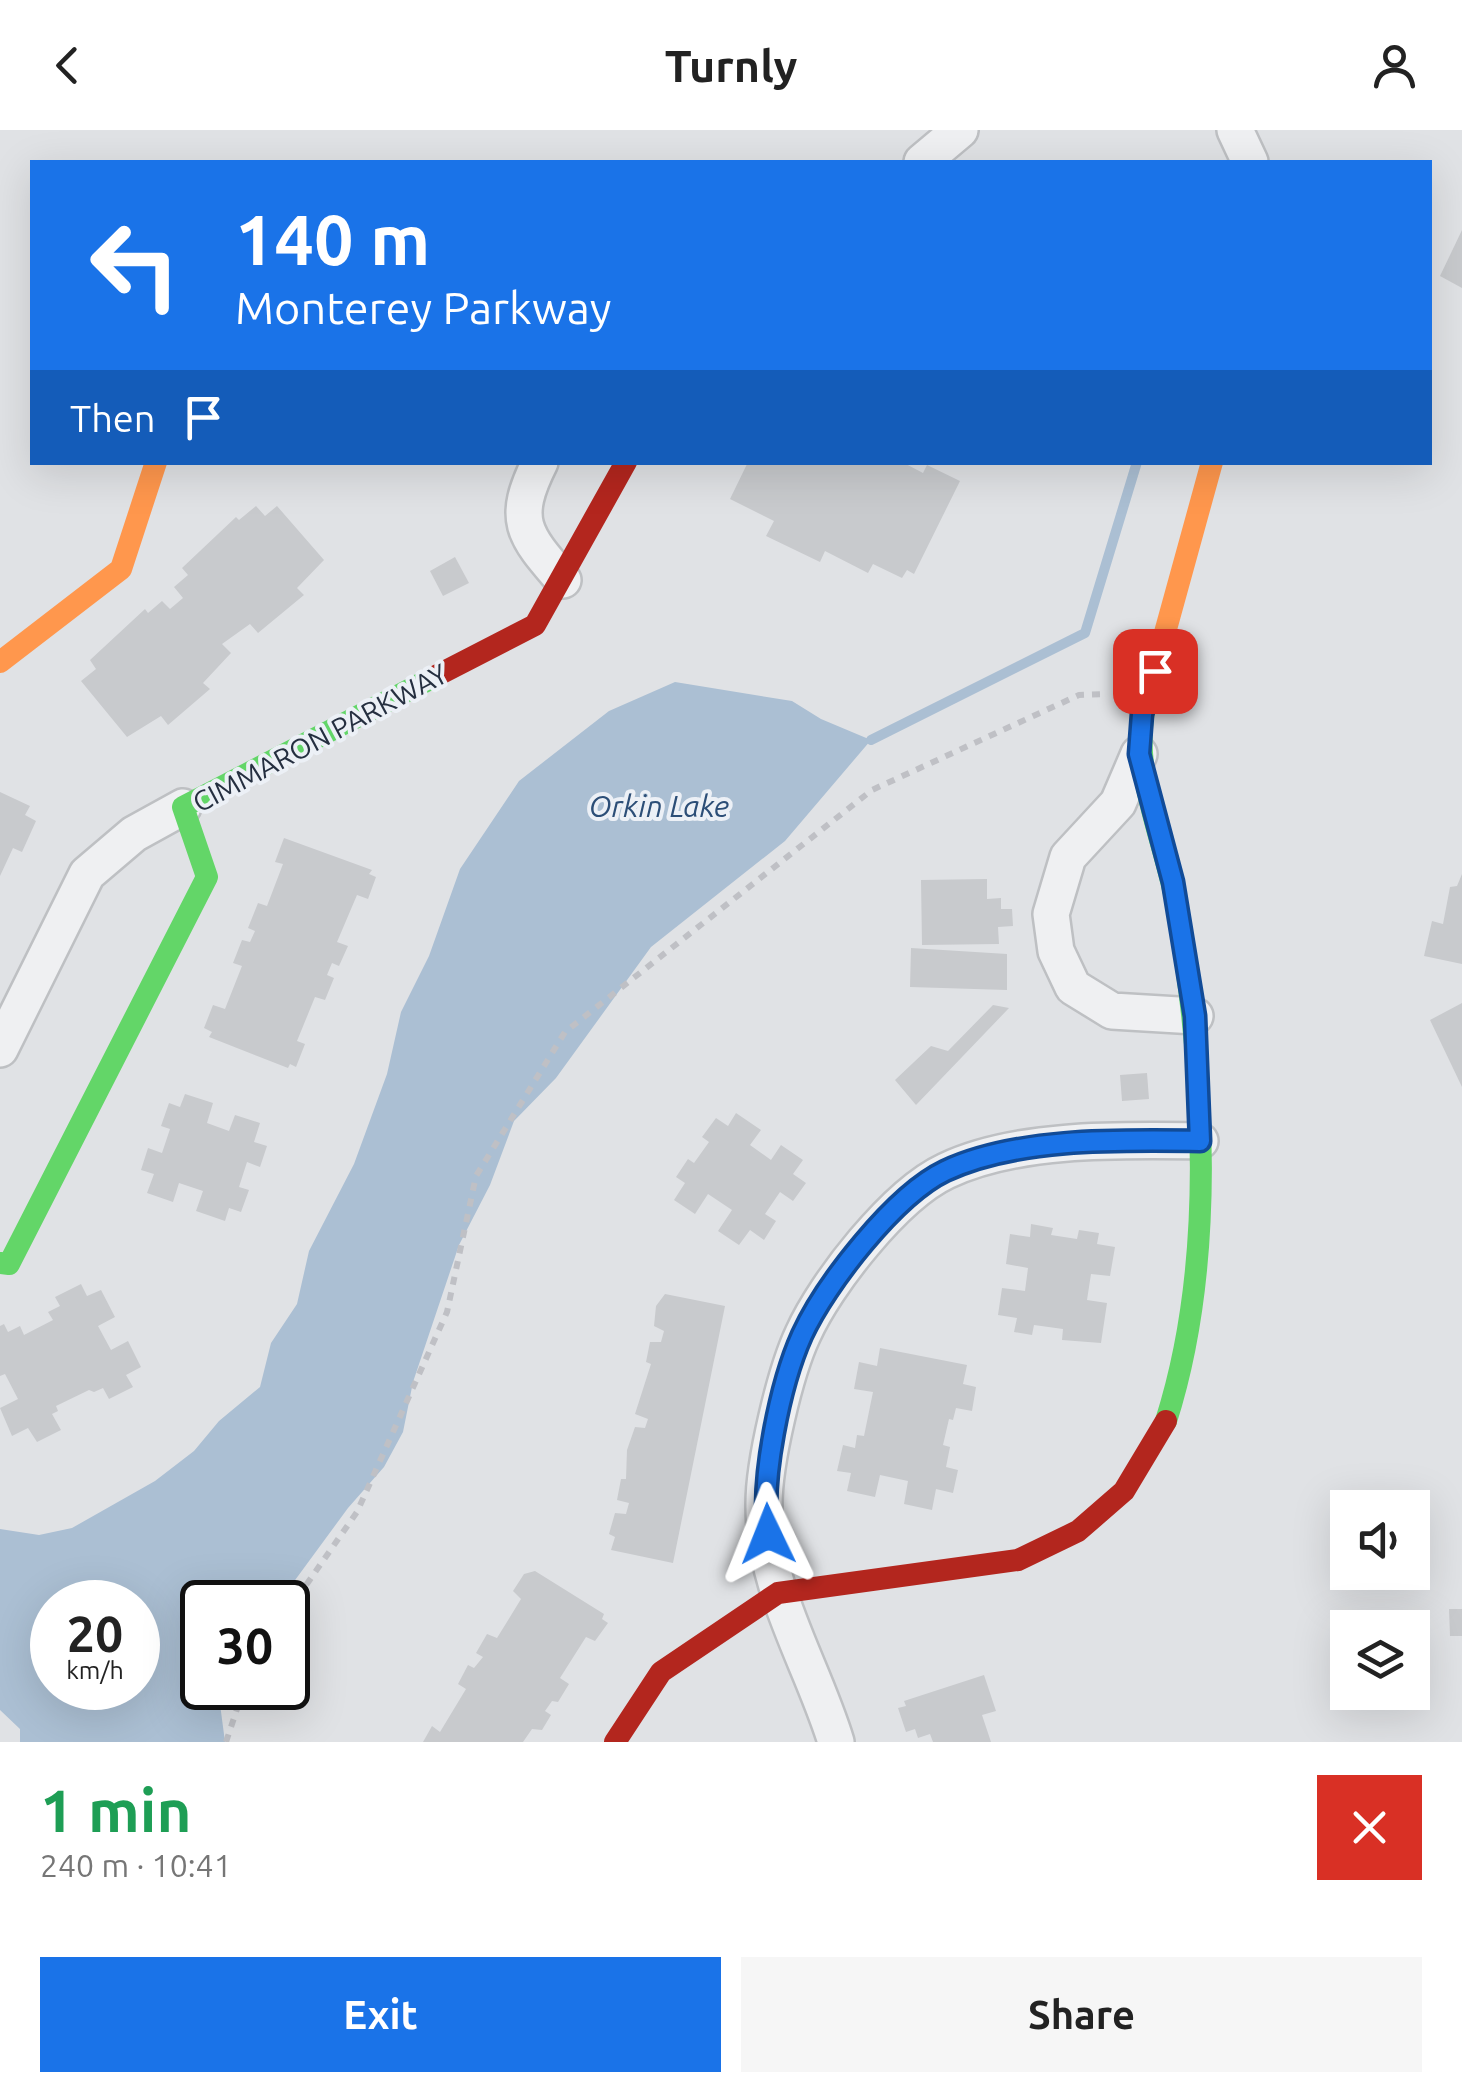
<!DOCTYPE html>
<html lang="en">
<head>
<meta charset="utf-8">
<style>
	body { margin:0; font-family:Ubuntu,sans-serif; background:#f6f6f6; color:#222; height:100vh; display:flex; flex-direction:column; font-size:38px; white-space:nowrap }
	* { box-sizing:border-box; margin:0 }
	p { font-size:32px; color:#767676 }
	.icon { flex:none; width:55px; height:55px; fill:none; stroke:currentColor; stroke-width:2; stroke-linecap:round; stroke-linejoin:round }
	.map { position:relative; height:1612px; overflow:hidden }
	.sheet { display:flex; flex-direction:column; background:#fff; flex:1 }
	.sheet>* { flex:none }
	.hud { position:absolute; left:30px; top:30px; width:1402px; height:305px; border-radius:0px; box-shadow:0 10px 40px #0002; background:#1a73e8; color:#fff; overflow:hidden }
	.tools { position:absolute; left:1330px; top:1360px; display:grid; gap:20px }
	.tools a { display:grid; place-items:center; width:100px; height:100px; border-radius:0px; background:#fff; box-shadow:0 10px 40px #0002; font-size:50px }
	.speed { position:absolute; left:30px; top:1450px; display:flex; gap:20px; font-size:50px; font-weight:700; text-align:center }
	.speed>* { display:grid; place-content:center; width:130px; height:130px; border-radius:50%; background:#fff; box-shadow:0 10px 40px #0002; line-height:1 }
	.speed small { font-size:25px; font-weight:400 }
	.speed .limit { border:5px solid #111; border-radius:15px; background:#fff; color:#111 }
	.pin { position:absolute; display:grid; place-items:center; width:85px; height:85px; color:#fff; margin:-42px; border-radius:20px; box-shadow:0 5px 15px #0006 }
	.me { position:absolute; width:110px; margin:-55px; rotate:358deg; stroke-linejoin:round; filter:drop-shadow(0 0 8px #0008) }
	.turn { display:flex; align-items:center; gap:35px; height:210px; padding:0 40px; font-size:45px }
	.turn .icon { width:130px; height:130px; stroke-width:2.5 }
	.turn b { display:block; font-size:70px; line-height:85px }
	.then { display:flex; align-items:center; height:95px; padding:0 40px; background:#0003; gap:20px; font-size:38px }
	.round { display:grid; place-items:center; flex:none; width:105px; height:105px; border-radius:0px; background:#f6f6f6 }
	.summary { display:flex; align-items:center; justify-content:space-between; height:170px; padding:0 40px }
	h1 { font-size:60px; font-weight:600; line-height:75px; color:#1e9e55 }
	.action { display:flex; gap:20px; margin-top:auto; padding:20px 40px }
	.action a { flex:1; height:115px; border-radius:0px; background:#1a73e8; color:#fff; font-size:40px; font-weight:600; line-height:115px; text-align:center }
	.action a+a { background:#f6f6f6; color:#222 }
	header { display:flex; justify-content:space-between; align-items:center; height:130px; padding:0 40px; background:#fff; font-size:45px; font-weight:600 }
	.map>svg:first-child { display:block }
</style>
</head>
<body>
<header><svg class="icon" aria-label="back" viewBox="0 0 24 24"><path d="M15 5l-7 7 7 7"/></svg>Turnly<svg class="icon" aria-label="person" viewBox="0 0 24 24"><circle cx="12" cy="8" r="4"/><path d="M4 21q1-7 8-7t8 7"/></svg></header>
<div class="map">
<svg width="1462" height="1612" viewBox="0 0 1462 1612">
	<rect width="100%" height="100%" fill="#e0e2e5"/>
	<path fill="#abbfd3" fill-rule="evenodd" d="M675,552l117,19 29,18 50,21 -86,101 -134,106 -95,131 -42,43 -24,64 -31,60 -46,137 -10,50 -19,35 -36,41 -69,94h-77v86h25l-7,16 5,38h-205v-13l-20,-19v-181l39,6 33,-7 83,-47 39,-30 25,-30 41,-34 11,-44 26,-39 12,-53 45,-87 33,-90 14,-62 28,-56 31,-87 59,-88 90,-70zM52,1472h86v86h-86z"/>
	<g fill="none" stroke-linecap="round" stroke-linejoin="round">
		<path stroke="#abbfd3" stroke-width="10" d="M871,610l214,-107 52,-171"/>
	</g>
	<g fill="#c8cacd">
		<path d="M1462,100v58l-22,-12z"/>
		<path d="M748,332h154l21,11 4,-8 33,16 -46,93 -7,-4 -5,8 -29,-14 -5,9 -43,-22 -5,11 -54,-26 8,-15 -44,-22z"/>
		<path d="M256,376l9,10 12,-10 47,54 -27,28 7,7 -46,38 -8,-9 -28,20 9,9 -28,30 7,6 -42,36 -7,-9 -34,21 -46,-56 15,-12 -6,-9 55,-51 3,4 14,-12 8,8 13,-11 -9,-11 14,-12 -6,-7 54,-51 3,3z"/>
		<path d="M455,427l14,26 -26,13 -13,-25z"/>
		<path d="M0,662l30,14 -5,9 11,6 -14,31 -9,-4 -13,28z"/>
		<path d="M284,708l88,32 -3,4 7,3 -8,22 -11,-4 -20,47 11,4 -9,20 -7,-3 -5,12 7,3 -9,22 -10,-3 -18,44 8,3 -9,23 -6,-3 -2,4 -79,-31 3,-5 -8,-4 9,-23 12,4 17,-43 -9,-3 9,-23 8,2 5,-11 -7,-3 10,-25 9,3 16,-42 -8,-2z"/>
		<path d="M1462,744v90l-38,-8 8,-35 11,3 7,-37 7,-1z"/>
		<path d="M987,749v20l14,-1v11h11l1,17 -15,1 1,17 -77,1 -1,-65z"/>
		<path d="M911,818l96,6v36l-97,-3z"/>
		<path d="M1462,873v84l-32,-67z"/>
		<path d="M993,875l16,3 -93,97 -21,-25 36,-34 17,5z"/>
		<path d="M1147,943l2,26 -27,2 -2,-26z"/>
		<path d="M185,964l28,9 -6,20 22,8 6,-16 25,8 -6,19 13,4 -7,21 -13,-5 -8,25 10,3 -8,22 -12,-4 -4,13 -29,-10 7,-20 -24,-8 -6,19 -26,-9 7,-19 -13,-4 7,-22 14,5 8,-24 -9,-3 8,-23 11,4z"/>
		<path d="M736,983l25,17 -11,15 21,15 10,-15 22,15 -10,14 13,9 -13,18 -13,-9 -15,22 11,7 -12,19 -14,-10 -11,15 -21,-14 14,-21 -24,-16 -13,20 -21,-14 11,-17 -9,-6 12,-18 6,4 15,-21 -7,-5 14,-19 12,8z"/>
		<path d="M1031,1094l22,4 -2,7 26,4 2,-9 20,3 -2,11 18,3 -5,29 -19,-2 -4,26 20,3 -6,40 -39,-3 1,-11 -29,-4 -2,10 -18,-3 3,-14 -19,-3 4,-27 23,3 3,-23 -22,-4 4,-30 20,3z"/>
		<path d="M81,1154l6,12 14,-6 14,27 -17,9 13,24 17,-9 13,26 -15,8 7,12 -24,12 -6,-11 -9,4 -5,-2 -33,16 2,5 -6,3 9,16 -24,12 -9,-14 -16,8 -12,-28 18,-9 -13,-25 -5,2v-50l4,-2 4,8 12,-6 4,9 29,-15 -5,-8 12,-6 -5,-9z"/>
		<path d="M665,1164l60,12 -52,257 -62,-13 4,-13 -6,-3 6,-21 11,1 3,-11 -12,-3 4,-21h5l1,-29 8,-23 10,1 3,-9 -13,-5 16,-50 -5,-2 4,-20h11l3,-11 -10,-5 2,-20z"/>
		<path d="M880,1218l87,17 -4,19 13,3 -4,24 -16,-3 -3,12 -4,-1 -6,26 7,2 -4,20 12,3 -5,23 -17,-4 -4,21 -28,-6 4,-23 -28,-6 -5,22 -28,-6 4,-18 -14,-2 6,-26 12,3 2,-13 7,1 9,-44 -19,-3 5,-27 18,4z"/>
		<path d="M535,1441l69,43 -2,5 6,4 -13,18 -9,-4 -26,41 9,6 -11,18 -6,-1 -7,10 6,4 -9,15 -10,-1 -9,13h-100l9,-16 8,6 26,-43 -8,-5 10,-19 6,3 9,-11 -7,-4 11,-19 10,4 24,-39 -8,-8 11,-17z"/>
		<path d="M1449,1479h13v27h-12z"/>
		<path d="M984,1545l12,36 -14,4 9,27h-58l-3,-8 -12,4 -3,-9 -9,3 -8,-24 8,-2 -2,-5z"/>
	</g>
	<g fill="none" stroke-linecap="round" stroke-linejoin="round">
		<g stroke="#bec0c3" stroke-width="40">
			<g id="street">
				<path d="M1235,0l15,32"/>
				<path d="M922,32l38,-32"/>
				<path d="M540,332c-29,58 -17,72 23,118"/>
				<path d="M1139,624l-21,49 -50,54 -17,57 5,37 17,36 39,24 83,5"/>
				<path d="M0,919l87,-175 47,-40 49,-27"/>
				<path d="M836,1612c-24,-79 -73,-153 -72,-238 0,-42 21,-132 39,-170 23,-51 92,-139 143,-163 71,-34 176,-31 254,-30"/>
			</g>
		</g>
		<g stroke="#bfc0c5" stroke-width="6" stroke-dasharray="8 8" stroke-linecap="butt">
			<path d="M288,1481l69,-99 90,-200 29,-136 89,-144 307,-242 207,-95 28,-1"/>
			<path d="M226,1612l18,-54"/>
		</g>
		<use href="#street" stroke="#eff0f2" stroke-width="35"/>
		<g stroke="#63d668" stroke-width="22">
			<path d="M1147,568c-20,71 20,145 31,216 27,160 38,350 -12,507"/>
			<path d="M0,1133l9,1 198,-387 -24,-70 251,-130"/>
		</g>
		<g stroke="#ff974d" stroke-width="22">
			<path d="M0,532l121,-93 35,-107"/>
			<path d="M1147,568l65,-236"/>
		</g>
		<g stroke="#b3261e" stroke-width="22">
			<path d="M434,547l101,-52 91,-163"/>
			<path d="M615,1612l46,-70 117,-79 240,-33 60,-29 46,-40 42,-70"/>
		</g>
	</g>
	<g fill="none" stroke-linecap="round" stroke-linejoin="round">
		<g stroke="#114b97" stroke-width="25">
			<path id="route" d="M768,1404c-8,-53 12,-150 34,-199 24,-52 93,-140 143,-164 72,-34 177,-31 255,-30l-5,-125 -22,-134 -34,-128 3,-40 13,-43"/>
		</g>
		<use href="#route" stroke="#1a73e8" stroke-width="18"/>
	</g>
	<g text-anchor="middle" stroke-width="8" stroke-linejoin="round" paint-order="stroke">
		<g font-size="28" fill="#252f40" stroke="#ecf0f6">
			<text transform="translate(320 608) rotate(-28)" y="10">CIMMARON PARKWAY</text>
		</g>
		<g font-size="30" font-style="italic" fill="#2c4e77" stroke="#ecf0f6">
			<text x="659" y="687">Orkin Lake</text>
		</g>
	</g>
</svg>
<div class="tools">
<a><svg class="icon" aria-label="sound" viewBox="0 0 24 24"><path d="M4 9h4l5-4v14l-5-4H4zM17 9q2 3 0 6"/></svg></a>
<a><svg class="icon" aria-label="layers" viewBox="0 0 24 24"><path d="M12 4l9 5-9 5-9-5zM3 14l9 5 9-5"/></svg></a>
</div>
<div class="speed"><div>20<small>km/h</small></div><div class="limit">30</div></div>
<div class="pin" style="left:1155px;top:541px;background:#d93025"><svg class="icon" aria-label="arrive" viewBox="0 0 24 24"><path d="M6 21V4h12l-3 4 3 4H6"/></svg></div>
<svg class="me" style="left:768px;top:1404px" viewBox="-20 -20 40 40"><path d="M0-17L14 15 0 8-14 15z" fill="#1a73e8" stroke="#fff" stroke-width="4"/></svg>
<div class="hud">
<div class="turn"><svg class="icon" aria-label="left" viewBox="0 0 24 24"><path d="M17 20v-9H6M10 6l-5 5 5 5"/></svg><div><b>140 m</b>Monterey Parkway</div></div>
<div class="then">Then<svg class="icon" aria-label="arrive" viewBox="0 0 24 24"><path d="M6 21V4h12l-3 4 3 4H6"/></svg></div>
</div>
</div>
<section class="sheet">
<div class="summary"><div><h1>1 min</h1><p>240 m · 10:41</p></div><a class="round" style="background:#d93025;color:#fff"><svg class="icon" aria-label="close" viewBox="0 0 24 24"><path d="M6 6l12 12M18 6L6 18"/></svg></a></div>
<div class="action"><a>Exit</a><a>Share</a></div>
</section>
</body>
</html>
